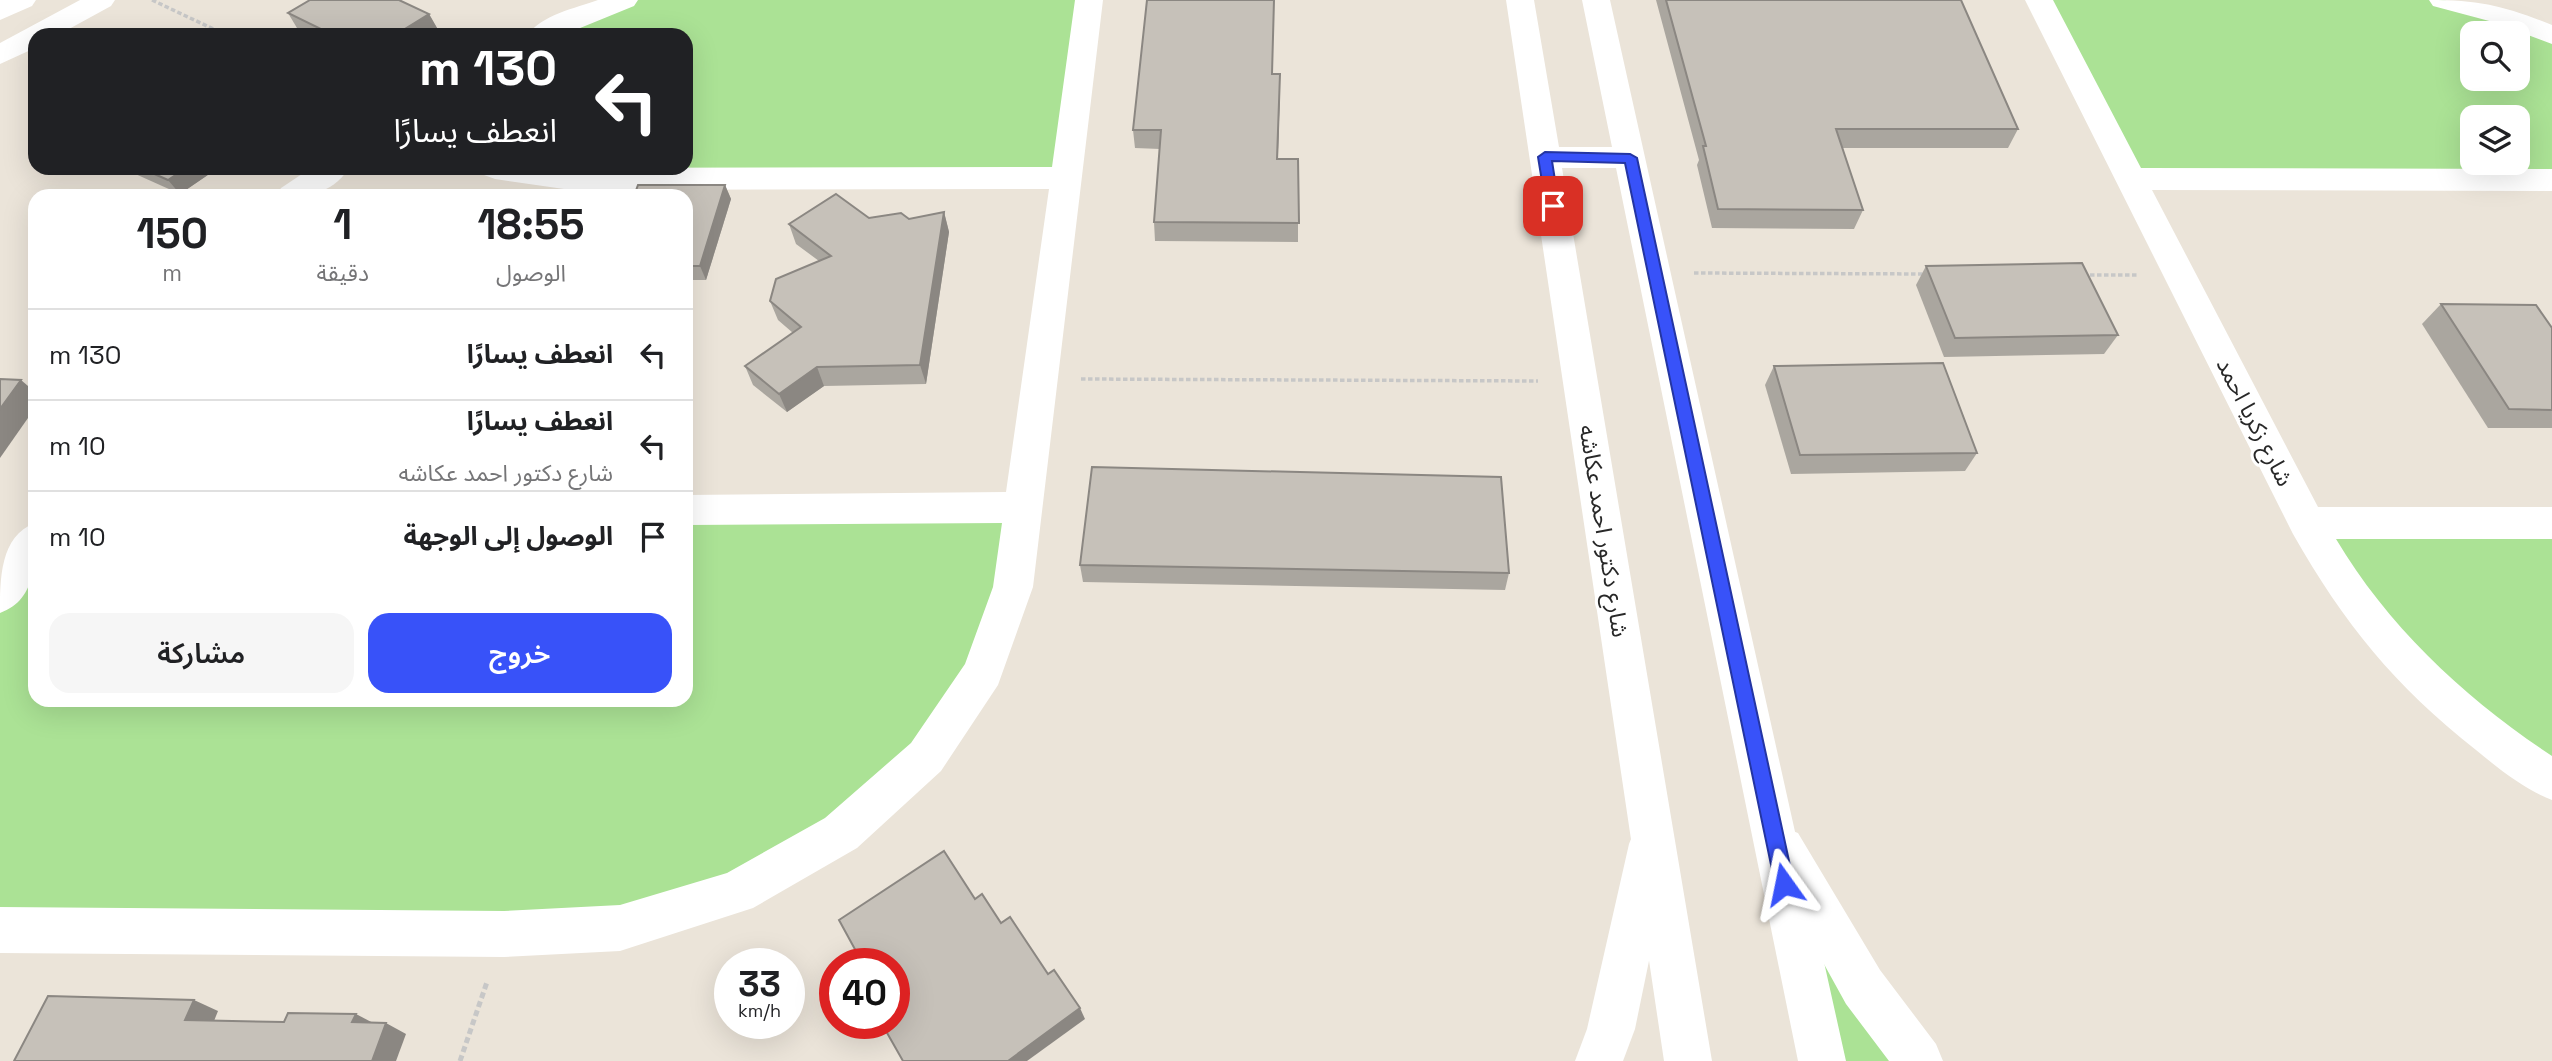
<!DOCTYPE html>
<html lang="ar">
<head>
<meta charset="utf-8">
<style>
	body { margin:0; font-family:"Space Grotesk","Noto Sans Arabic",sans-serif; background:#f6f6f6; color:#202124; direction:rtl; height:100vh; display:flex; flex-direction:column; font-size:26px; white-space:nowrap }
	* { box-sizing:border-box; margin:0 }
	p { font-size:23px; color:#757577 }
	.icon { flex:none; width:38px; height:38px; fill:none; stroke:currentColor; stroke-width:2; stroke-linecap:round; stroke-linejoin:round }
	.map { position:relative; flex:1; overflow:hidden; direction:ltr }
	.sheet { position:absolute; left:28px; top:189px; width:665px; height:518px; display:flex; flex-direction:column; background:#fff; border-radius:21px; box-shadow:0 7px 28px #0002; direction:rtl }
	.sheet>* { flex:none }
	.top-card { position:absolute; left:28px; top:28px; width:665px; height:147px; border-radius:21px; box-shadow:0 7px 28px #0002; direction:rtl; background:#202124; color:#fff; overflow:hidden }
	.buttons { position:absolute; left:2460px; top:21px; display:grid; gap:14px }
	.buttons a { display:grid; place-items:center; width:70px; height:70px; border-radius:14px; background:#fff; box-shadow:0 7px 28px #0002; font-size:35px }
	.speed { position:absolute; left:714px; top:948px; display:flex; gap:14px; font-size:35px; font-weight:700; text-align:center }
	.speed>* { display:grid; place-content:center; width:91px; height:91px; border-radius:50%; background:#fff; box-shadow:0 7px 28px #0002; line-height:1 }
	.speed small { font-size:18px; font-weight:400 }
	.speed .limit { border:10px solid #d22; background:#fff; color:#111 }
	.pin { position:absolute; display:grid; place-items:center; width:60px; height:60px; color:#fff; margin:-30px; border-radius:14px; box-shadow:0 4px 10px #0006 }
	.me { position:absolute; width:77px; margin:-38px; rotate:348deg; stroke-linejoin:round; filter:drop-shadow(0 0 5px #0008) }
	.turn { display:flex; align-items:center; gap:24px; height:147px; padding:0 21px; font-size:32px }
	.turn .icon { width:91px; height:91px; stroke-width:2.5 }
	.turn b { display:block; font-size:49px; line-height:60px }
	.eta { display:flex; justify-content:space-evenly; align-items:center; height:119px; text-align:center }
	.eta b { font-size:42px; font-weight:600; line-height:49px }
	.cta { display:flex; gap:14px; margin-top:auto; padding:14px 21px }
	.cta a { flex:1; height:80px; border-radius:21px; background:#3852f9; color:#fff; font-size:28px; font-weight:600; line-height:80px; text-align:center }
	.cta a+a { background:#f6f6f6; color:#202124 }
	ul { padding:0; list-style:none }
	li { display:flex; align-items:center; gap:21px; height:91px; padding:0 21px; border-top:2px solid #e0e0e0 }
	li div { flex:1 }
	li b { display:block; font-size:26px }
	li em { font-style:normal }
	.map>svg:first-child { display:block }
</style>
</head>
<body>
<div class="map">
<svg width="2552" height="1061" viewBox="0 0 2552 1061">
	<rect width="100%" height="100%" fill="#ebe4d9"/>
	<g fill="#abe295" fill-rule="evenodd">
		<path d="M624,0h465l-23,178 -380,-10v-133h-144z"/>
		<path d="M2039,0h404l60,16 49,19v145l-422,-1zM2473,33h45v46h-45zM2473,117h45v46h-45z"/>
		<path d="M1023,507l-40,165 -142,161 -221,95 -620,2v-334l35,-57v161h651v-190z"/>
		<path d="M2307,523h245v257l-51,-33z"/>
		<path d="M1774,833l145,228h-97z"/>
	</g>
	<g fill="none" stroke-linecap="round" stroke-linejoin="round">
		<g stroke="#c7c7c7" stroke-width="3.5" stroke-dasharray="4.5 2.5" stroke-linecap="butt">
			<path d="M152,0l74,35"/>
			<path d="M1694,273l233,1"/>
			<path d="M2083,275h54"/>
			<path d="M1081,379l457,2"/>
		</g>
		<path stroke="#c7c7c7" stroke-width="5" stroke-dasharray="6 3.5" stroke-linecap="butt" d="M460,1061l27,-79"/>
		<g fill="#fff" fill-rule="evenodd">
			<path d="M0,0h36l-4,6 -32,14z"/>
			<path d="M80,0h35l-4,6 -53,29h-23v13l-35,16v-21z"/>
			<path d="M598,0h40l-4,6 -71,29h-35c13,-20 48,-27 70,-35z"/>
			<path d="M1075,0h28l-70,587 -35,98 -57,86 -84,77 -104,60 -133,43 -116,6 -504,-4v-46l504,4 116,-6 107,-32 98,-55 86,-75 54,-79 28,-77 9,-64 -316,2v-30l320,-3 43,-303 -478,1 -76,-11 -11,-4 -5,-7 573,-1z"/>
			<path d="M2025,0h28l88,168 411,1v22l-400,-1 166,317h234v32h-216c53,89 130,160 216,217v44c-28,-11 -53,-31 -76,-50 -81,-64 -132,-126 -183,-216z"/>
			<path d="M2429,0c52,0 75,6 123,25v19l-59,-22 -60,-16z"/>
			<path d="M311,168h38c-18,28 -44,28 -73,28l5,-8z"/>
			<path d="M35,523c0,34 4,76 -35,90 0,-34 0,-77 35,-90z"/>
			<path d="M1651,823l16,6 6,15 -38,185 -12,32h-48l12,-32 42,-185 6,-15z"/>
			<path d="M1782,827l16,6 82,137 56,74 7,17h-54l-43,-57 -86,-156 6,-15z"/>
		</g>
		<path fill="#fff" fill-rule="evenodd" d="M1506,0h28l25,147h53l-30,-147h28l236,1061h-48l-182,-893h-54l150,893h-48z"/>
	</g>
	<g fill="#aaa69f">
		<path d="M1656,0h305l57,129 -10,19h-166l21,62 -9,19 -142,-1 -15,-63 2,-5z"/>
		<path d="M288,13l141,1 8,14 -11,7h-113l-16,-7z"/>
		<path d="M1273,74h7l-2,85h20v83l-143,-1 -1,-19 6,-73 -25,-1 -2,-18z"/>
		<path d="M122,168h96l-38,26z"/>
		<path d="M725,185l6,14 -25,81h-20v-84z"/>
		<path d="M944,212l5,20 -23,152 -102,2 -37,26 -34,-27 -8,-19 48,-33 -15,-13 -8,-19 49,-40 -23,-17 -7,-20 80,-6 40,1z"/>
		<path d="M1926,266l192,69 -14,19 -160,3 -28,-72z"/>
		<path d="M2441,304l111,24v100h-64l-66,-104z"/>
		<path d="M1774,366l203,87 -12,18 -174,3 -26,-89z"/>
		<path d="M1080,565l429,8 -4,17 -422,-8z"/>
	</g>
	<g fill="#8b8782">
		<path d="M429,14l8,14 -11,7h-31z"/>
		<path d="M1280,74v19l-3,85v-19z"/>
		<path d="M186,168h32l-38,26 -12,-14z"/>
		<path d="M725,185l6,14 -25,81 -6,-14z"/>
		<path d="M944,212l5,20 -23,152 -6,-19z"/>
		<path d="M817,367l7,19 -37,26 -8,-18z"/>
		<path d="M21,380l14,12v16l-35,50v-49z"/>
		<path d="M194,1000l24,11 -8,20 -25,-11z"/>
		<path d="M1080,1008l5,11 -58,42h-19z"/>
		<path d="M356,1014l21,11 -25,-3z"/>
		<path d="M386,1023l20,11 -10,27h-24z"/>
	</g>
	<g fill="#c6c1b9" stroke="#8b8782" stroke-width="2">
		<path d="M310,0h89l30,14 -34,21h-62l-45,-22z"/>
		<path d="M1147,0h127l-2,74h8l-3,85h21l1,64 -145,-1 7,-92h-28z"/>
		<path d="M1666,0h295l57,129h-182l27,81 -145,-1 -15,-63h3z"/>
		<path d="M141,168h45l-18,12z"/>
		<path d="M638,185h87l-25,81h-14v-70h-52z"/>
		<path d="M836,194l33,24 32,-5 8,6 35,-7 -24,153 -103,2 -38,27 -34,-28 56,-39 -31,-26 6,-22 55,-23 -42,-32z"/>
		<path d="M2082,263l36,72 -163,3 -29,-72z"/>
		<path d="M2441,304l95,1 16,23v82l-43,-1z"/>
		<path d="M1943,363l34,90 -177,2 -26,-89z"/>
		<path d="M0,379l21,1 -21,29z"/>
		<path d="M1092,467l409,10 8,96 -429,-8z"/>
		<path d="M944,851l31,48 7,-5 19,29 9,-6 38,57 6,-4 26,38 -72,53h-105l-21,-37h12v-60h-31l-24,-44z"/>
		<path d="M48,996l146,4 -9,20 99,2 4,-9 68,1 -4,8 34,1 -14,38h-358z"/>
	</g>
	<path fill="#3852f9" stroke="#2435a2" stroke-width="2" d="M1545,152l85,2 7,4 157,726 -3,6 -7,3 -6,-3 -3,-6 -150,-721 -73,-2 7,45 -6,5 -7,-5 -8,-49z"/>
	<g text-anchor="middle" stroke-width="6" stroke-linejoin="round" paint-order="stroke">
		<g font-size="23" fill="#282828" stroke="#fff">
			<text transform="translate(2255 422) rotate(63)" y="8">شارع زكريا احمد</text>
			<text transform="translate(1604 531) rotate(81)" y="8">شارع دكتور احمد عكاشه</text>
		</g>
	</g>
</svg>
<div class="buttons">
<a><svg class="icon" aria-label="search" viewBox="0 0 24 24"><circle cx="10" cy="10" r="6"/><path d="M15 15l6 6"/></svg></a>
<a><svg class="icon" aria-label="layers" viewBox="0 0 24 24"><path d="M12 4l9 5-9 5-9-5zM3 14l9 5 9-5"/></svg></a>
</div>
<div class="speed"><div>33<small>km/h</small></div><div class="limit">40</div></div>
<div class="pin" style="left:1553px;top:206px;background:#d93025"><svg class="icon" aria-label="arrive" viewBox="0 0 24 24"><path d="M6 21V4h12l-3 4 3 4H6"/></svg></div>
<svg class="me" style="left:1784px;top:884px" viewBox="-20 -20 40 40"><path d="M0-17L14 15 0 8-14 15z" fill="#3852f9" stroke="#fff" stroke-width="4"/></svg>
<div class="top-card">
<div class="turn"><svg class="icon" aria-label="left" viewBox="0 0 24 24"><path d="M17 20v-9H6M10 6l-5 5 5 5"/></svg><div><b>130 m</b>انعطف يسارًا</div></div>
</div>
<section class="sheet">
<div class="eta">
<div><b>18:55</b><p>الوصول</p></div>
<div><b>1</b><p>دقيقة</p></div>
<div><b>150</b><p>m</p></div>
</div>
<ul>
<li><svg class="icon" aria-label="left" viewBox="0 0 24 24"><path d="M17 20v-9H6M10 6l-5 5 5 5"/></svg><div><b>انعطف يسارًا</b></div><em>130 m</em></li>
<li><svg class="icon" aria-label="left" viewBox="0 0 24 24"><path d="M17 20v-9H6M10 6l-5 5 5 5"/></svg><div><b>انعطف يسارًا</b><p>شارع دكتور احمد عكاشه</p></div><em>10 m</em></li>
<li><svg class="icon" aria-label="arrive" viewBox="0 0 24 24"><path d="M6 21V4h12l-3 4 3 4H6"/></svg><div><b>الوصول إلى الوجهة</b></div><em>10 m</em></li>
</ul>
<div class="cta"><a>خروج</a><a>مشاركة</a></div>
</section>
</div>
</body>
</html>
